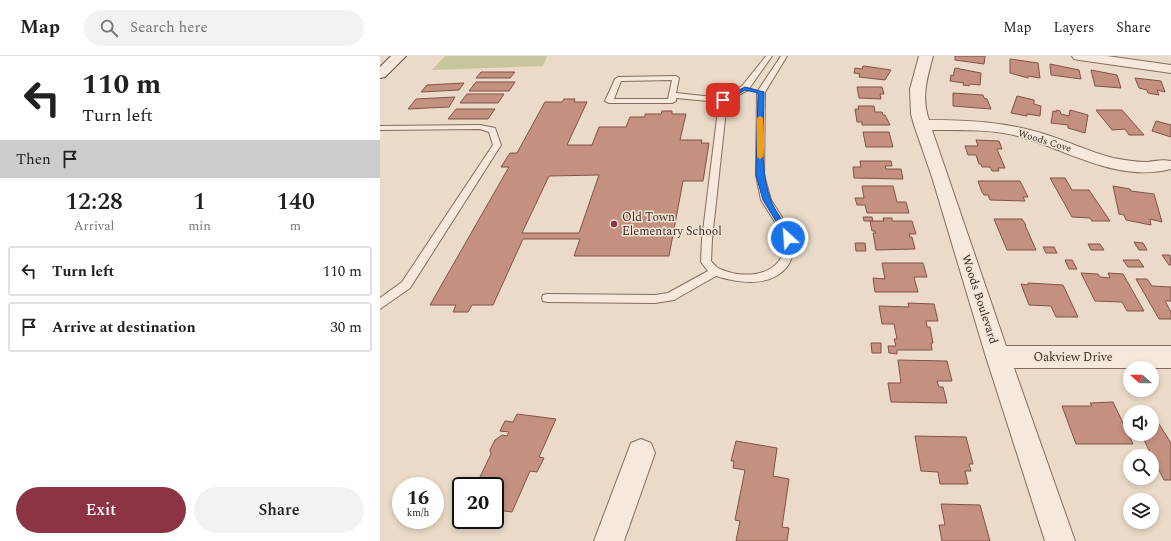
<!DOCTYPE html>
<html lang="en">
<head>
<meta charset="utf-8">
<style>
	body { margin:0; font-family:Spectral,serif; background:#f2f2f2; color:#202124; height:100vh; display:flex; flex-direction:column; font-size:15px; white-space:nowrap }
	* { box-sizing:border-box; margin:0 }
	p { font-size:13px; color:#757577 }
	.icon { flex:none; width:22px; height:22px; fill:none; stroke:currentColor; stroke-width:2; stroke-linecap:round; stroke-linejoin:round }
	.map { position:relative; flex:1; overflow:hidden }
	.side { display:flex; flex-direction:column; background:#fff; width:380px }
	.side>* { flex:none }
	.banner { background:#fff; color:#202124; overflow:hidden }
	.needle { width:26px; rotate:291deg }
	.fabs { position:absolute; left:743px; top:305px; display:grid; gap:8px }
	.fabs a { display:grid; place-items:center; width:36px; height:36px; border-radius:50%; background:#fff; box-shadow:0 2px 6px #0003; font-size:20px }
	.speed { position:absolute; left:12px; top:421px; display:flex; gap:8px; font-size:20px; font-weight:700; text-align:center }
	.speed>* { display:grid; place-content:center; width:52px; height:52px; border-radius:50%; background:#fff; box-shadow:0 2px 6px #0003; line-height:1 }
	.speed small { font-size:10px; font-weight:400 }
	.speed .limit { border:2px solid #111; border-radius:6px; background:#fff; color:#111 }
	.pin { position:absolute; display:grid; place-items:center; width:34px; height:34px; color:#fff; margin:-17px; border-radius:8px; box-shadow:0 2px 6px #0006 }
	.me { position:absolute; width:44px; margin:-22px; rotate:334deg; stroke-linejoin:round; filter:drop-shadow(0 0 3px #0008) }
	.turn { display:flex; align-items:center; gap:14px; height:84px; padding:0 16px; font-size:18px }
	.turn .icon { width:52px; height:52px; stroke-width:2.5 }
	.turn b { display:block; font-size:28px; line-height:34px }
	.then { display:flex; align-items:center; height:38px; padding:0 16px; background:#0003; gap:8px; font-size:15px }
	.eta { display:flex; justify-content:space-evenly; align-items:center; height:68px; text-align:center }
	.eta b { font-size:24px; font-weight:600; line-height:28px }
	.cta { display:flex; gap:8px; margin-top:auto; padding:8px 16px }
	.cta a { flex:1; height:46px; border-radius:24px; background:#8d3444; color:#fff; font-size:16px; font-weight:600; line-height:46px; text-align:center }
	.cta a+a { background:#f2f2f2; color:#202124 }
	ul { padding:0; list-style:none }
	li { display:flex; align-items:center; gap:12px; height:50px; margin:0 8px 6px; padding:0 8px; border:2px solid #e0e0e0; border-radius:4px }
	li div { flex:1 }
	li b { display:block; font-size:15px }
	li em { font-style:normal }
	header { display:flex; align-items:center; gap:24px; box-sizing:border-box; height:56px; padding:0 20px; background:#fff; border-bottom:1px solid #e0e0e0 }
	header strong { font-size:19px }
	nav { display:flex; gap:22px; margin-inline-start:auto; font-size:14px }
	.search { width:280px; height:36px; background:#f2f2f2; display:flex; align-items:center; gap:10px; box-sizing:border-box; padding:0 14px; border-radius:22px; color:#757577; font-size:15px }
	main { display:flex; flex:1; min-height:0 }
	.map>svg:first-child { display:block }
</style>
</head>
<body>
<header>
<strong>Map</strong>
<div class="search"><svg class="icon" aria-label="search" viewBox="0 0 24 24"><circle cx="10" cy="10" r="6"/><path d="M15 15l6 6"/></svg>Search here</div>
<nav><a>Map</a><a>Layers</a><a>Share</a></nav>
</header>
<main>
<section class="side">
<div class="banner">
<div class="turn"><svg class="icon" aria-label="left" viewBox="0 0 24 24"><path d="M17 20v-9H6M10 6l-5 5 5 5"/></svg><div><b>110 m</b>Turn left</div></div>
<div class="then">Then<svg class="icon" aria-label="arrive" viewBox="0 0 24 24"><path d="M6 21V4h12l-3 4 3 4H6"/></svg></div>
</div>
<div class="eta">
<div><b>12:28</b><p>Arrival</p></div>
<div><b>1</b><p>min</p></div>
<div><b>140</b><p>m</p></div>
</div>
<ul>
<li><svg class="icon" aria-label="left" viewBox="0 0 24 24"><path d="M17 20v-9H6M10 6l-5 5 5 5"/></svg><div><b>Turn left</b></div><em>110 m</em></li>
<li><svg class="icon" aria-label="arrive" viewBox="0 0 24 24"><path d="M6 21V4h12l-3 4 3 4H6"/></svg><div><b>Arrive at destination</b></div><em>30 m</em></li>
</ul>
<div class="cta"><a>Exit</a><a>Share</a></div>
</section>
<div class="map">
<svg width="791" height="485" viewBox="0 0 791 485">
	<rect width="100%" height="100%" fill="#eadac7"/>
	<path fill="#c7c59c" d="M65,0h102l-4,10 -111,4z"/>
	<g fill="#c49181" stroke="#815347" fill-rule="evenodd">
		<path d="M575,0h30l-1,8 -29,-4z"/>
		<path d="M630,3l28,4 2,15 -12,-2v2l-18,-5z"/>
		<path d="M670,8l29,6 2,9 -30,-4z"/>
		<path d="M483,10h1l27,4 -6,10 -26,-3 1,-3 -6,-1 1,-5 7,1z"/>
		<path d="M575,12l26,5 -1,12 -10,-1 -1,2 -6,-1 1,-2 -14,-2 1,-6 2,1z"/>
		<path d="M711,14l26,5 4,13 -26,-2z"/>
		<path d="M101,16h34l-5,6h-34z"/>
		<path d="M755,22l26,3 4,11 -8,-2 2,5 -11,-2 -1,-3 -8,-2z"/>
		<path d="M96,26h39l-6,9h-40z"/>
		<path d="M84,27l-5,7 -38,2 6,-7z"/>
		<path d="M477,31h25l2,7h-4l1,5 -22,-1z"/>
		<path d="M573,37l30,2 1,3 3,1 4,10 -38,-3z"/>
		<path d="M87,38h37l-6,9h-38z"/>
		<path d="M637,40l17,4v4l7,2 -1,10 -13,-2v2l-16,-3z"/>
		<path d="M75,41l-6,10 -41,2 8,-10z"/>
		<path d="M184,43h11l-1,3h13l-20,43h25l7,-18h27l4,-10h15v-3h16l1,-3h10v3h14l-6,26h22l-1,3h8l-6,38h-20l-14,75h-95l6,-17h-57l-30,66h-21l-4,7h-15l3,-7h-26l79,-138h-8l9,-14h7l28,-51h17zM219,119l-20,58h-57l27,-57z"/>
		<path d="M478,50h16l1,6h7l1,3h2l5,10h-28v-3h-5l-2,-13h4z"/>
		<path d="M76,53h39l-7,10h-40z"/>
		<path d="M676,54l4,1 1,3 8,2 1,-6 18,5 -3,18 -17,-5v-3l-17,-2 2,-12 3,1z"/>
		<path d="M716,54h26l22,25h-15l-4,-6 -13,1z"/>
		<path d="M776,65l15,4v12l-19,-6z"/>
		<path d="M483,76h26l4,15h-27z"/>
		<path d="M596,84l23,1 3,8h-5l8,19h-7l1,3h-7l-2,-4h-8l-1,-3h-2l-3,-9h-8l-3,-9h13z"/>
		<path d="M480,105h31l1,5h-7l1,3h15l2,10 -49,-1 -1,-11h8z"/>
		<path d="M670,122h15l7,12h17l21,31h-18l-2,-3 -18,-1z"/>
		<path d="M598,125h42l8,16h-5l2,4 -35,-1 -2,-5h-4l-2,-3z"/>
		<path d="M482,130h31l4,16h9l3,11h-42l-2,-8h-8l-2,-7h9z"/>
		<path d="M733,130l17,3 1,2 23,3 8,28 -12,-3 1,6 -25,-5 -2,-5 -5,-1z"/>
		<path d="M483,161h9l1,4h-9z"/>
		<path d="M503,162h9v3h20l4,13h-7l1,3h2l3,12 -39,1 -3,-17h3l-1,-2h-3l-2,-10h14z"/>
		<path d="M614,163h28l4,6h-1l11,25h-29z"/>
		<path d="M754,186l9,1 4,7h-8z"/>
		<path d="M475,187h10l1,8h-10z"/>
		<path d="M708,188h12l4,6h-13z"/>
		<path d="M663,191h11l3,6h-11z"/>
		<path d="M782,199h8l1,10h-2z"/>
		<path d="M685,204h7l5,9h-8z"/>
		<path d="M743,204h16l5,7h-16z"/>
		<path d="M502,207h41l4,14h-13l4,15h-43l-2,-14 12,1z"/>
		<path d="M701,217l17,1 2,3 10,1 -2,-5 15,1 21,37h-17l-5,-9 -27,-1z"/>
		<path d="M756,223h11l5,7 19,1v14h-6l6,11v7h-12z"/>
		<path d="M648,227l35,2 15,32h-22l-5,-11 -22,-1 -8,-21 7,1z"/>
		<path d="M528,247l26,1 4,17h-12l1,6h3l3,16h-2l1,7h-35v4l-8,-1 -1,-7h8l-2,-7h3l-3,-15h-12l-3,-18 30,1z"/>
		<path d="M491,287h10v10h-9z"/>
		<path d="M518,304l49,1 5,20h-15l2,6h4l4,16 -56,-1 -3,-19h13z"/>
		<path d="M733,346l20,42h-57l-14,-38h30l-2,-3z"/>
		<path d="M137,358l39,5 -17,38 5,1 -7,14 -7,-1 -18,41 -17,-2v-24h-19l5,-1 3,-5 -5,-1 12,-25 -1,-4 5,-10 7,-5 5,1 2,-4 -9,-1 5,-10 8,1z"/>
		<path d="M772,365h5l14,22v37h-7l-23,-46h11z"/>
		<path d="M535,380l51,1 7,27h-4l2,7h-6l3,13h-28l-2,-12 -17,-1z"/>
		<path d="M356,385l41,7 -4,28 16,3 -7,48 7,1 -2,13h-51l4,-20 -5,-1 10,-50 -12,-2 1,-7h-3z"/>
		<path d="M561,448l39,1 10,36h-48l-3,-16h6z"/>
	</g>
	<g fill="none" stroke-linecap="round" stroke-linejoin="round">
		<g stroke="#846c5e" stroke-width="2">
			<g id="lane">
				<path d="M386,0h6l-19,27 -5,7 -21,11 -15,138 -1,22c3,3 6,7 9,8 18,8 46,9 59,-8 3,-4 5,-10 7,-14l-6,-17 -19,-30 -5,-25 1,-83 24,-36h6l-22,36 -1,83 7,25 19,30 6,17c-3,6 -5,15 -9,20 -18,21 -48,16 -71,9l-42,24 -19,3 -108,-1 -4,-1 -1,-3 1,-3 4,-1 108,1 13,-2 40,-22 -7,-9 1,-23 17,-137 -43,-4v3l-4,2h-63l-4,-2 10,-22 3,-2 58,-1 3,2 -3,15 46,5 20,-12zM292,24l-4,19h-54l7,-18z"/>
				<path d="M100,69l15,3 6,17 -91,143 -30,21v-11l22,-16 91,-137 -4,-13 -9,-3 -100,1v-4z"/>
			</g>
		</g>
		<g stroke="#846c5e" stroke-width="2">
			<g id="street">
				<path d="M539,0h14c-6,22 -12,42 -4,64 39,0 77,2 115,14 23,7 46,18 69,24 11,2 23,4 34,4 8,-1 16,-3 24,-1v8c-54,14 -103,-19 -153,-33 -28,-7 -57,-6 -86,-6l74,216h165v22h-157l61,173h-30l-59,-184 -54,-180 -18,-52 -3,-11 -1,-25z"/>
				<path d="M692,0h35l64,9v8l-92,-13 -5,-1z"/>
				<path d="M261,383l10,4 4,10 -31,88h-30l37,-98z"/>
			</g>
		</g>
		<g stroke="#664d41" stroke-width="2">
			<path id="secondary" d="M11,0h15l-21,21 -5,1v-11z"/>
		</g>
		<use href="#lane" fill="#f6e8da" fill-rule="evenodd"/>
		<use href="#street" fill="#f6e8da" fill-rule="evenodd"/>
		<use href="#secondary" fill="#f6e8da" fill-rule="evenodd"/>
	</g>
	<path fill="#1a73e8" stroke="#114b97" d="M365,31l19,5c0,34 -5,74 6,106 5,15 17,26 22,40l-4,3h-3l-3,-10 -19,-31 -7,-25 2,-82 -13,-3 -20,12 -5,-2z"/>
	<path fill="#f59e0b" d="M380,60l3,2v39l-3,2 -3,-2v-39z"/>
	<circle fill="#8d3444" stroke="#f2e5d6" stroke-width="1.5" cx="234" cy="168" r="4"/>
	<g text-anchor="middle" stroke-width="3" stroke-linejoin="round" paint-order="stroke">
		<g font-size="10" fill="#362721" stroke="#f2e5d6">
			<text transform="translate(665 84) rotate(17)" y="4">Woods Cove</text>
		</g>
		<g font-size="12" fill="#362721" stroke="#f2e5d6" text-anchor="start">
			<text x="242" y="165">Old Town<tspan x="242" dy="14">Elementary School</tspan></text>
		</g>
		<g font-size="12" fill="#362721" stroke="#f2e5d6">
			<text transform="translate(600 243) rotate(72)" y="4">Woods Boulevard</text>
			<text x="693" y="305">Oakview Drive</text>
		</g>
	</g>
</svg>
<div class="fabs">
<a><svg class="needle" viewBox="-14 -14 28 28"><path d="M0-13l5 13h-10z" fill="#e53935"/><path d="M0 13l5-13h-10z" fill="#757577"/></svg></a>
<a><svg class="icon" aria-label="sound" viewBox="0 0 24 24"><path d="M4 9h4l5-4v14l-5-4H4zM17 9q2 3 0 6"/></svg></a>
<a><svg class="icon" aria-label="search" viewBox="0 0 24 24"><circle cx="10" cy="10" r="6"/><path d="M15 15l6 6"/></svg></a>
<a><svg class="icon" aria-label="layers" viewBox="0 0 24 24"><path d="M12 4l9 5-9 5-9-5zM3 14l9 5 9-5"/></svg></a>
</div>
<div class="speed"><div>16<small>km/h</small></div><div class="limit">20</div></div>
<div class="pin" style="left:343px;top:44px;background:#d93025"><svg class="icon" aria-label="arrive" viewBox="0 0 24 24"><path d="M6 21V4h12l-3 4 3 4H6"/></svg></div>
<svg class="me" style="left:408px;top:182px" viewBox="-20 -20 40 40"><circle r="17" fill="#1a73e8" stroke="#fff" stroke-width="3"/><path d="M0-11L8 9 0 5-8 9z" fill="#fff"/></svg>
</div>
</main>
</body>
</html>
